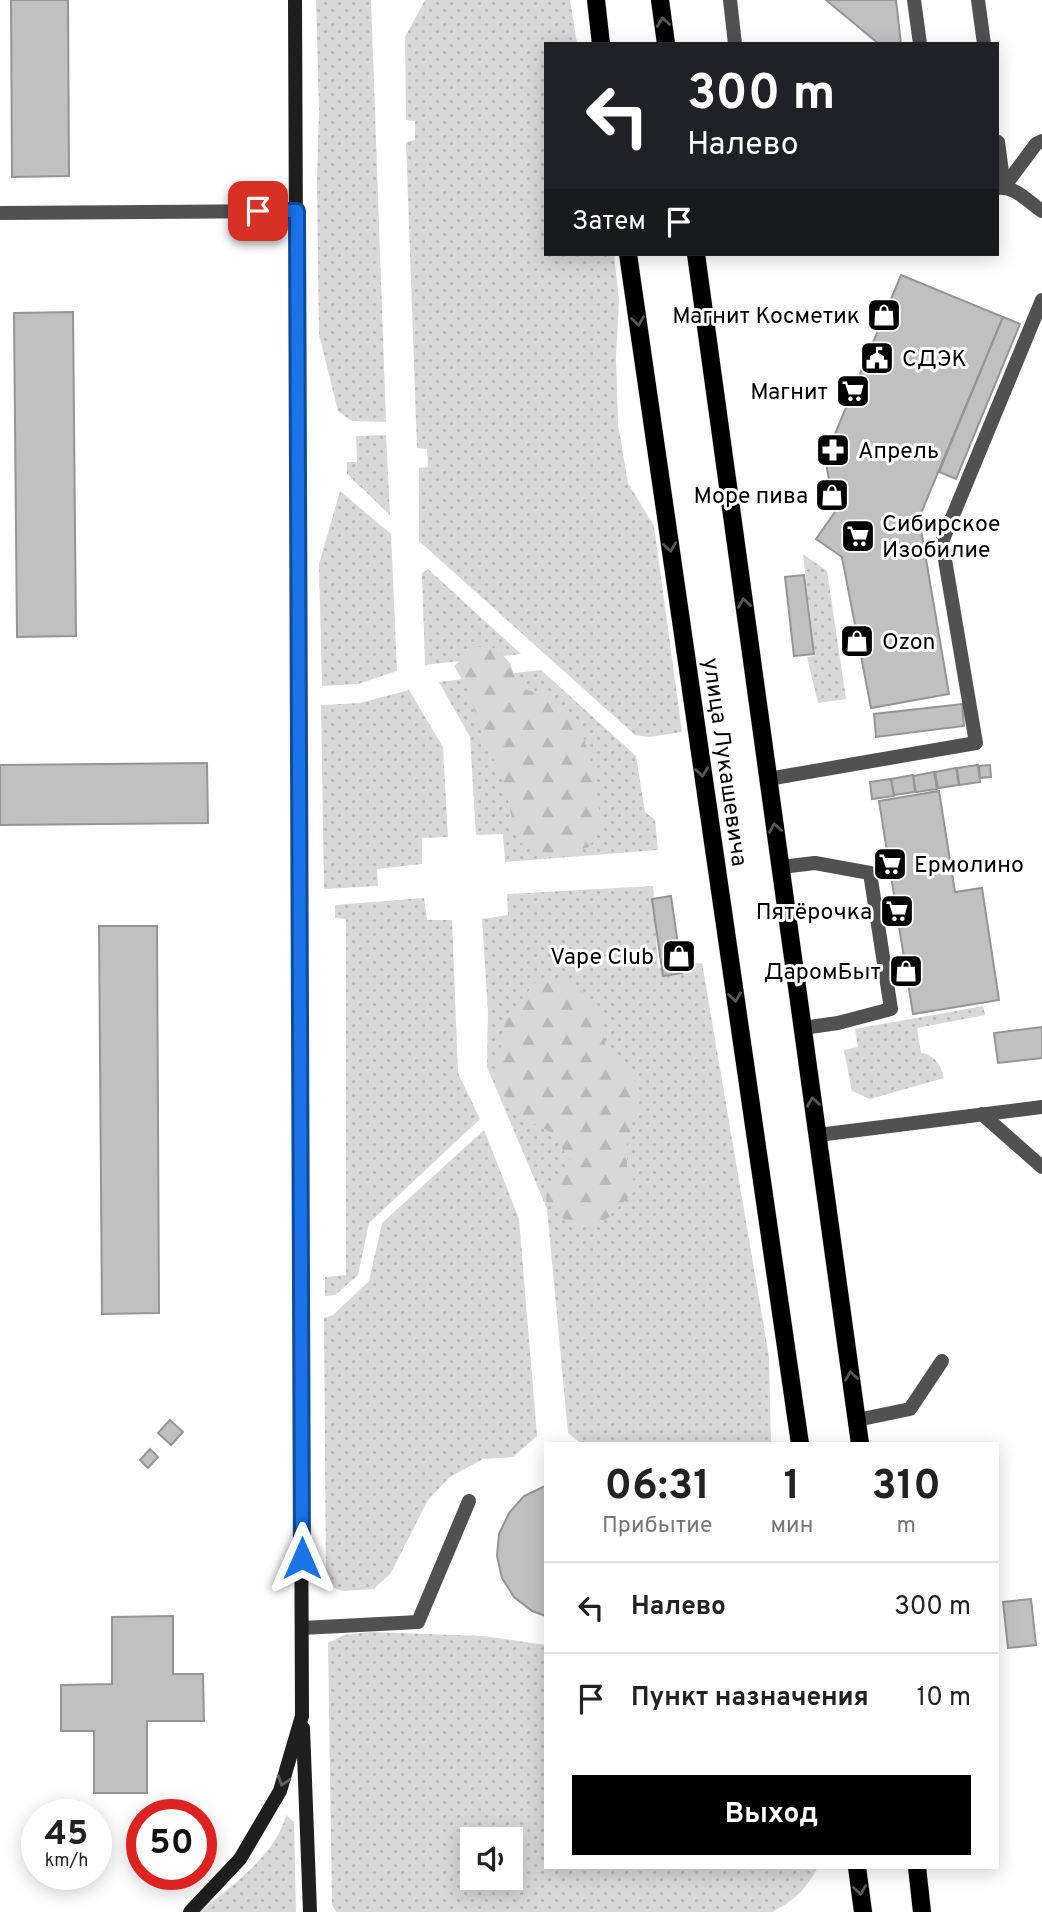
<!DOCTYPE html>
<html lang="ru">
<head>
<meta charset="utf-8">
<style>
	body { margin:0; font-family:Overpass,sans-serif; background:#f2f2f2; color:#222; height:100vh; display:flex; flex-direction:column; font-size:26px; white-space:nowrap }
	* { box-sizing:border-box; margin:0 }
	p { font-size:23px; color:#767676 }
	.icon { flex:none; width:38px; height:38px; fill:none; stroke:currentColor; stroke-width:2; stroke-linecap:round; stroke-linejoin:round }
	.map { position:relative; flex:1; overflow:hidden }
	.sheet { position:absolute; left:544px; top:1442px; width:455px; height:427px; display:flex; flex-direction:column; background:#fff; border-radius:0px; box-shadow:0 4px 18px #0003 }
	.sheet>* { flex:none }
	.guide { position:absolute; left:544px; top:42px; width:455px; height:214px; border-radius:0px; box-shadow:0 4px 18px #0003; background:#202124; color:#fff; overflow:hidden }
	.fabs { position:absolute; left:460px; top:1827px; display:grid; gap:14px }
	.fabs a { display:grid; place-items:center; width:63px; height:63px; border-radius:0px; background:#fff; box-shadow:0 4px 18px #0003; font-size:35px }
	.speed { position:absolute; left:21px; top:1799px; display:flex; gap:14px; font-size:35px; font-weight:700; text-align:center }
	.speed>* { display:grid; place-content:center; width:91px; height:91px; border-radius:50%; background:#fff; box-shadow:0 4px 18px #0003; line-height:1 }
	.speed small { font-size:18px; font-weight:400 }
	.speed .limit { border:10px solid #d22; background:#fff; color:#111 }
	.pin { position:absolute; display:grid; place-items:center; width:60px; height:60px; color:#fff; margin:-30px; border-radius:14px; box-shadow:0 4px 10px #0006 }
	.me { position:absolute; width:77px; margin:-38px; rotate:0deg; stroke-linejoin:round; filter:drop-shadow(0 0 5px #0008) }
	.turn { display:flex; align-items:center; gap:24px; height:147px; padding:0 28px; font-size:32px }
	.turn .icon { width:91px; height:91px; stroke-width:2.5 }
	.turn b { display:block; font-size:49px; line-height:60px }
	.then { display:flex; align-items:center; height:66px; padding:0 28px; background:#0003; gap:14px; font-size:26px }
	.eta { display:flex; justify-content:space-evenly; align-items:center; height:119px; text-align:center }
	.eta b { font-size:42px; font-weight:700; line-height:49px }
	.primary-button { display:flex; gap:14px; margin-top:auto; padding:14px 28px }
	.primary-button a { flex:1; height:80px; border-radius:0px; background:#000; color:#fff; font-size:28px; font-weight:700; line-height:80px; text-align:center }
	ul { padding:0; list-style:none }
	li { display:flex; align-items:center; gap:21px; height:91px; padding:0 28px; border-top:2px solid #e0e0e0 }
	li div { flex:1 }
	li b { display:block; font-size:26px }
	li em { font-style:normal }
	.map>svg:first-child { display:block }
</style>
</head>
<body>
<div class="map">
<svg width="1042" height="1912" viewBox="0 0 1042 1912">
	<defs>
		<pattern id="green-dots" width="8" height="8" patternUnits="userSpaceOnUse" patternTransform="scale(1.75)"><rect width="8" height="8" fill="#d8d8d8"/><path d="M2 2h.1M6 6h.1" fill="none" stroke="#b8b8b8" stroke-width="1.8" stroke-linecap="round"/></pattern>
		<pattern id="forest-firs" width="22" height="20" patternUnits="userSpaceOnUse" patternTransform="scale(1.75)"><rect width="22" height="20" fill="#d8d8d8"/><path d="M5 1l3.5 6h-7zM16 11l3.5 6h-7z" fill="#b8b8b8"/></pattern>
	</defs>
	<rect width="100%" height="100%" fill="#fff"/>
	<g fill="url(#green-dots)" fill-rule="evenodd">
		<path d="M316,0h55l15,422 -34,-1 -14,-10 -19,-76 -2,-154 2,-72z"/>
		<path d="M425,0h145l7,44h-31v210h68l5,47 -3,56 2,67 10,59 26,43 28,206 -33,5 -14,-2 -216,-194v-73l9,-1 -1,-18 -10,-1 -11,-306 9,-2v-19l-9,-1 -1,-83z"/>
		<path d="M386,435l4,80 -43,-41v-12h10l-1,-26z"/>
		<path d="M340,491l51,43 6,137 -39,13 -36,2 -3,-122z"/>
		<path d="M803,554l24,17 19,128 -28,4 -11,-46 8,-1z"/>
		<path d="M428,569l93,85 -96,11 -3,-92z"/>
		<path d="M541,670l95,86 9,56 10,8 3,30 -153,12 -2,-28 -27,1 -6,-98 -31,-55z"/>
		<path d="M409,690l34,57 5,90 -26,1v26l-45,5 1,17 -54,3 -3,-184 39,-2z"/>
		<path d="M653,886l5,82 44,-5 67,394 2,87h-189l-14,-11 -21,-224 -60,-142 1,-55 -6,-93 26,-4 -1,-21z"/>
		<path d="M424,898l3,22h25l6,153 22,46 -111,104 -11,52 -23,20 -10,1v-19l21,-2v-356l-11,-1v-13z"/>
		<path d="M983,1006l2,9 -68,13 4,25c15,3 19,11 23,25l-74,21 -18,-8 -8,-41 14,-3 -3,-18z"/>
		<path d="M484,1130l35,89 18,217 -24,21 -30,2 -33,18 -22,23 -37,73 -17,16 -32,2 -16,-6 -2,-267 9,-3 36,-34 13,-58z"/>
		<path d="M370,1632l114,4 62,9v222h272c-12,22 -24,34 -46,45h-436l-4,-7 -4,-262 16,-8zM472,1839h39v39h-39z"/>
		<path d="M286,1815l8,7 2,90h-97c32,-25 77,-57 87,-97z"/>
	</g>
	<g fill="url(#forest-firs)">
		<path d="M476,647l20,1 14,15 8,24 36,11 25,25 14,45 8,52 -2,12 -10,15 -45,12 -27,-19 -13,-56 -26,-60 -9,-33 -15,-25z"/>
		<path d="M538,980h30l30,25 8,42 8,13 17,12 6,14 1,16 -11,41v26l11,19 -36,35 -29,5 -27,-27 1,-10 24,-22v-8l-21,-29 -32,-17 -20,-27 1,-28 6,-42z"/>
	</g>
	<g fill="#c0c0c0" stroke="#959595" stroke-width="2">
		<path d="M11,0h57l1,176 -57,1z"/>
		<path d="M826,0h70l5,44h-22z"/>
		<path d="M901,275l102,42 -84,201 30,176 -78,14 -29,-151 -26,-18 19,-27 -10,-54z"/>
		<path d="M73,312l3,324 -59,1 -3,-324z"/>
		<path d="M1003,317l17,7 -64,155 -17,-7z"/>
		<path d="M804,575l10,79 -20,2 -9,-79z"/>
		<path d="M962,704l2,22 -88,11 -2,-23z"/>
		<path d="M207,763l1,60 -208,2v-60z"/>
		<path d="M978,765l2,17 -21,3 -2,-17z"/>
		<path d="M990,765l1,12 -11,1 -1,-12z"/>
		<path d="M956,768l3,17 -21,3 -3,-16z"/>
		<path d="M934,772l3,17 -21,3 -3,-16z"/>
		<path d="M913,775l2,17 -21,3 -3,-16z"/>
		<path d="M891,779l3,17 -22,3 -2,-17z"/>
		<path d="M939,791l16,101 27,-4 17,112 -86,14 -34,-213z"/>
		<path d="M671,896l11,77 -19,3 -11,-77z"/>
		<path d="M99,926h58l2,387 -57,1z"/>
		<path d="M1042,1027v31l-44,5 -4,-30z"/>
		<path d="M170,1420l13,12 -12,13 -13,-12z"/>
		<path d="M150,1449l8,8 -10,11 -8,-8z"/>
		<path d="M545,1486h1v130l-14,-5 -18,-14 -12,-19 -5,-22 2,-22 10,-21 15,-17z"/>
		<path d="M1031,1599l5,46 -28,3 -5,-46z"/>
		<path d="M173,1616v58h30l1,47h-57v72h-53v-62h-33v-46l51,-1v-67z"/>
	</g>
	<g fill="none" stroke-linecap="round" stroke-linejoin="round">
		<g stroke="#dbdbdb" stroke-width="19">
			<g id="primary">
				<path d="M596,0l5,44"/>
				<path d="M660,0l6,44"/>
				<path d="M628,254l172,1190"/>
				<path d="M696,254l164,1190"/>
				<path d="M857,1867l6,45"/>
				<path d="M917,1867l5,45"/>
			</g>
		</g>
		<g stroke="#515151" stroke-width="14">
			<path d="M730,0l5,44"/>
			<path d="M914,0l6,44"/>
			<path d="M1004,187l32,-43 6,-3"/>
			<path d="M768,779l208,-36 -34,-201 100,-242"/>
			<path d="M781,867l34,-4 55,10 21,136 -53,14 -35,5"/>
			<path d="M982,1114l60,53"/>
			<path d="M818,1135l224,-28"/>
			<path d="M857,1420l53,-11 32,-48"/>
			<path d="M302,1628l116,-6 51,-121"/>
		</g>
		<g stroke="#515151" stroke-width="14">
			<path d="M978,0l6,44"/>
			<path d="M998,142l6,45"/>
			<path d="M998,188c18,-2 30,14 44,23"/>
			<path d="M0,213l297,-2"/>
		</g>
		<g stroke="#1e1e1e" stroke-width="14">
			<path d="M303,1728l7,184"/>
			<path d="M190,1912l50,-53 40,-68 22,-75 -7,-1716"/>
		</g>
		<use href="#primary" stroke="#000" stroke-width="18"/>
	</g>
	<defs><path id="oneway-chevron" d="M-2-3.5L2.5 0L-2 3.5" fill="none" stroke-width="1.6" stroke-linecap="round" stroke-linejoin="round" transform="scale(1.75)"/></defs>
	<g stroke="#595959">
		<use href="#oneway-chevron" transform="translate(663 22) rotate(-98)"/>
		<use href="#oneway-chevron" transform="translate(638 321) rotate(82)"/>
		<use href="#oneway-chevron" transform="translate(670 547) rotate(82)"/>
		<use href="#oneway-chevron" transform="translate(744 603) rotate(-98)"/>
		<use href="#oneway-chevron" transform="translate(702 772) rotate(82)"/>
		<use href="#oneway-chevron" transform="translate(775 828) rotate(-98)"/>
		<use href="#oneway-chevron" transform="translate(735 997) rotate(82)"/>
		<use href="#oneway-chevron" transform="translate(813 1102) rotate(-98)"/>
		<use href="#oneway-chevron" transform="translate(851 1376) rotate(-98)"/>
		<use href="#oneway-chevron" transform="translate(860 1890) rotate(82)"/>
	</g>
	<use stroke="#626262" href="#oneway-chevron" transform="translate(283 1781) rotate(108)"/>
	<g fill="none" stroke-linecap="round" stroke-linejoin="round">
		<g stroke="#114b97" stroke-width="18">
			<path id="route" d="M258,211h39l5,1347"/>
		</g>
		<use href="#route" stroke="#1a73e8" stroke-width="12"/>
	</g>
	<defs>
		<g id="shop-square" transform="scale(1.75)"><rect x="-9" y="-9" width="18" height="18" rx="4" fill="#000" stroke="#fff"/><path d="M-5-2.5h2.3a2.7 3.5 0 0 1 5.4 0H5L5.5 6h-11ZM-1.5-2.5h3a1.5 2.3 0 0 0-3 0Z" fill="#fff"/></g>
		<g id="civic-square" transform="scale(1.75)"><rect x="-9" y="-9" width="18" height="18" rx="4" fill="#000" stroke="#fff"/><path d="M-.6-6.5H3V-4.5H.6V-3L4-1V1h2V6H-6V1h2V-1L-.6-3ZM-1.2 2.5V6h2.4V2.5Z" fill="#fff"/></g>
		<g id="supermarket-square" transform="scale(1.75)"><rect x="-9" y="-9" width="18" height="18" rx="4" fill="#000" stroke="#fff"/><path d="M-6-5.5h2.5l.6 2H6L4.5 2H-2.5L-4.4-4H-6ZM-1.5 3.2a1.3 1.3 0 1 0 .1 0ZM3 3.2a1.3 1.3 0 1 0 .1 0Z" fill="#fff"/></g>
		<g id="pharmacy-square" transform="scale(1.75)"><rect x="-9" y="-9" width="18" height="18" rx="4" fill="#000" stroke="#fff"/><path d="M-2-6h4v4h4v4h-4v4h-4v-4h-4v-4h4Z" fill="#fff"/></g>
	</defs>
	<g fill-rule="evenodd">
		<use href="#shop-square" x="884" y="315"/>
		<use href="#civic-square" x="877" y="358"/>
		<use href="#supermarket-square" x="853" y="391"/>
		<use href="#pharmacy-square" x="833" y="450"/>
		<use href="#shop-square" x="832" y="495"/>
		<use href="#supermarket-square" x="858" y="536"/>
		<use href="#shop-square" x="857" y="641"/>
		<use href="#supermarket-square" x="890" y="864"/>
		<use href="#supermarket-square" x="897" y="911"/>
		<use href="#shop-square" x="679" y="956"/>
		<use href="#shop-square" x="906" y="971"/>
	</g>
	<g text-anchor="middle" stroke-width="6" stroke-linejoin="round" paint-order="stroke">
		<g font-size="23" fill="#000" stroke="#fff" text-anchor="end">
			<text x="860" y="323">Магнит Косметик</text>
			<text x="902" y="366" text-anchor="start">СДЭК</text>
			<text x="828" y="399">Магнит</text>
			<text x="858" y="458" text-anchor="start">Апрель</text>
			<text x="808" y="503">Море пива</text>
			<text x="882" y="531" text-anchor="start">Сибирское<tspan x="882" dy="26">Изобилие</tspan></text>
			<text x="882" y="649" text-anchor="start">Ozon</text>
			<text x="914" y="872" text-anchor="start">Ермолино</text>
			<text x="872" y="919">Пятёрочка</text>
			<text x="654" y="964">Vape Club</text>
			<text x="881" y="979">ДаромБыт</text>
		</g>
		<g font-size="23" fill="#000" stroke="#fff">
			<text transform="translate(726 762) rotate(82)" y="8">улица Лукашевича</text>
		</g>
	</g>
</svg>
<div class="fabs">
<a><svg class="icon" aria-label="sound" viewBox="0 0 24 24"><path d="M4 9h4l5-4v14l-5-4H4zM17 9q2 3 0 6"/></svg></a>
</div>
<div class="speed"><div>45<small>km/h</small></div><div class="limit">50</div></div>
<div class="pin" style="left:258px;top:211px;background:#d93025"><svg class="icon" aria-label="arrive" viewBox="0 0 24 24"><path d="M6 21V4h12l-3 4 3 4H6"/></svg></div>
<svg class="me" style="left:302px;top:1558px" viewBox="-20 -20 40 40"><path d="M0-17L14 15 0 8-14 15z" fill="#1a73e8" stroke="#fff" stroke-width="4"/></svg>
<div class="guide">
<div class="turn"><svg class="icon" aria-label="left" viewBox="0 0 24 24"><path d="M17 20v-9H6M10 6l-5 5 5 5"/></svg><div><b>300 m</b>Налево</div></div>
<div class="then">Затем<svg class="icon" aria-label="arrive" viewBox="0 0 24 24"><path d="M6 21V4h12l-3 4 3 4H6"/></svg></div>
</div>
<section class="sheet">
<div class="eta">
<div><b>06:31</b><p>Прибытие</p></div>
<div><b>1</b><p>мин</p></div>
<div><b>310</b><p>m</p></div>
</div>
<ul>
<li><svg class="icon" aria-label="left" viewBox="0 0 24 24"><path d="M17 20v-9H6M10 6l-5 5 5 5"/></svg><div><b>Налево</b></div><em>300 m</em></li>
<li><svg class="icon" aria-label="arrive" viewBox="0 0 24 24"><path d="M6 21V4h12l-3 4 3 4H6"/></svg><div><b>Пункт назначения</b></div><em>10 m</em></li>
</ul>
<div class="primary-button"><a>Выход</a></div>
</section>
</div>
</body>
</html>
